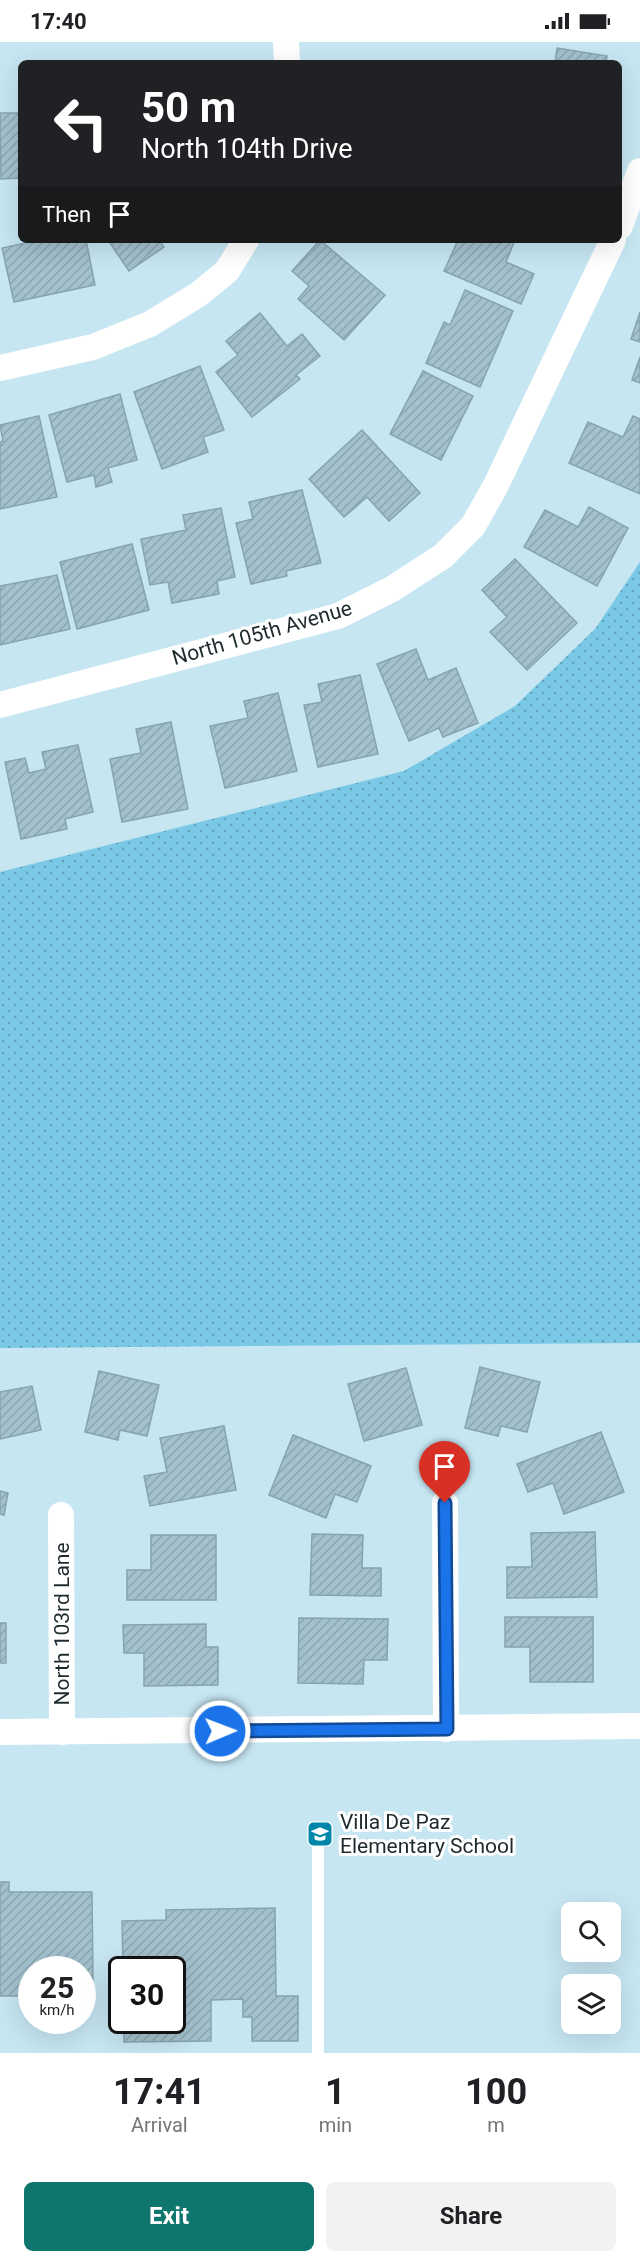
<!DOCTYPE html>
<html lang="en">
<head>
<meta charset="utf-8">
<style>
	body { margin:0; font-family:Roboto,sans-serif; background:#f2f2f2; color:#202124; height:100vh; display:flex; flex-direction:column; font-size:22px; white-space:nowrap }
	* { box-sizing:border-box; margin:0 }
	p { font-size:20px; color:#757577 }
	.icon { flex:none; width:33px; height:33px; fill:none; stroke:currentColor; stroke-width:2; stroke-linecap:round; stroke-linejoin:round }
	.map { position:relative; height:2011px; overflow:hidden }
	.details { display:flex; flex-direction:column; background:#fff; flex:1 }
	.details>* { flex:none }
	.guide { position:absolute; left:18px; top:18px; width:604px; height:183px; border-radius:9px; box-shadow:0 6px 24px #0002; background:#202124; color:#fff; overflow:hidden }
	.buttons { position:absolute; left:561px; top:1860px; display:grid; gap:12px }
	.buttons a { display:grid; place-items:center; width:60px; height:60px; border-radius:9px; background:#fff; box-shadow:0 6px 24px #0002; font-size:30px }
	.speed { position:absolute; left:18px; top:1914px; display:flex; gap:12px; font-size:30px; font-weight:700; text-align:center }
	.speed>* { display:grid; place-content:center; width:78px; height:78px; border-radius:50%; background:#fff; box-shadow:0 6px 24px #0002; line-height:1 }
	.speed small { font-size:15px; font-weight:400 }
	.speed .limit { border:3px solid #111; border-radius:9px; background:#fff; color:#111 }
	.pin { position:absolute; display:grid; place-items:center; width:51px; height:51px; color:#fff; margin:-62px -26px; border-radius:50% 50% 50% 0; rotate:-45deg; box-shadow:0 0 6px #0007 }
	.pin .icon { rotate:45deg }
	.me { position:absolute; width:66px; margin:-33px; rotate:89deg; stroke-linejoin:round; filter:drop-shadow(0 0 4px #0008) }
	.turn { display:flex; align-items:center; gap:21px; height:126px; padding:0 24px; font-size:27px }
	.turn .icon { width:78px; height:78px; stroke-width:2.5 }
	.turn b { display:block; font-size:42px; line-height:51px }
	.then { display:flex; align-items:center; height:57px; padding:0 24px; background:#0003; gap:12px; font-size:22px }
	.eta { display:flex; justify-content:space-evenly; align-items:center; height:102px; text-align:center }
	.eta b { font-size:36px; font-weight:700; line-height:42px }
	.cta { display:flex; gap:12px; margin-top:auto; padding:12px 24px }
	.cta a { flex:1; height:69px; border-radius:9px; background:#0f766e; color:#fff; font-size:24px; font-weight:700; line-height:69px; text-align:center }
	.cta a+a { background:#f2f2f2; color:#202124 }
	.status { display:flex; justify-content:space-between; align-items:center; height:42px; padding:0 30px; background:#fff; direction:ltr }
	.status svg { height:16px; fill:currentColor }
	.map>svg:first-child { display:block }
</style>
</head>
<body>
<div class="status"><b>17:40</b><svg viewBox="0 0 49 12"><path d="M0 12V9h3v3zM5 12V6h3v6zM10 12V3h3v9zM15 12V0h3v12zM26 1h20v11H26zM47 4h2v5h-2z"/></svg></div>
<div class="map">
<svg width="640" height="2011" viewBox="0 0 640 2011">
	<defs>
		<pattern id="grass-dots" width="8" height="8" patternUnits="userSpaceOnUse" patternTransform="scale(1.5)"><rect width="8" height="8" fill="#79c9e6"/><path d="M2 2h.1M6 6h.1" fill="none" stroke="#63a3bb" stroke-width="1.8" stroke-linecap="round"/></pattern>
		<pattern id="building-hatch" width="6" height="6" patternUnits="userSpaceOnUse" patternTransform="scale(1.5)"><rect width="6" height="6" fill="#a3c1cd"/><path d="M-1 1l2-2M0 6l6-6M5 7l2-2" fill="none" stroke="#8ca6b0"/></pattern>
	</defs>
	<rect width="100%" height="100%" fill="#c6e6f2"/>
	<path fill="url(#grass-dots)" d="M640,520v781l-640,5v-476l404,-101 111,-65 80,-77z"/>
	<g fill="url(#building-hatch)" stroke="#86a4b0" stroke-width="1.5">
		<path d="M557,6l50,8 -1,7h-51z"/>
		<path d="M0,71h21v65l-20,1z"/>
		<path d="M39,198h47l9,45 -81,17 -12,-54z"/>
		<path d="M108,198h51l5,7 -35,24z"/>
		<path d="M320,198l65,55 -41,45 -46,-41 11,-13 -17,-15z"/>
		<path d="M458,198h57l-9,22 28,12 -13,30 -77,-33z"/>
		<path d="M465,248l48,21 -33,76 -54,-24 18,-41 6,3z"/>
		<path d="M640,270v30l-9,-3z"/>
		<path d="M260,271l27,33 15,-12 18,22 -24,19 4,4 -48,38 -36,-45 22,-17 -12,-14z"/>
		<path d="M640,315v26l-8,-3z"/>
		<path d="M200,324l24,64 -21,7 5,15 -46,17 -28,-77z"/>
		<path d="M423,329l50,25 -32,64 -51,-26z"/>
		<path d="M120,352l17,66 -29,8 4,14 -16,5 -2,-12 -27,7 -18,-67z"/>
		<path d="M39,374l18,81 -57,12v-67l3,-1 -3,-16z"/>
		<path d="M633,374l7,3v75l-71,-31 19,-41 35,15z"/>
		<path d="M362,388l58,63 -31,28 -22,-24 -23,20 -35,-38z"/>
		<path d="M302,448l19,73 -35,8 1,5 -36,8 -15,-61 17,-4 -4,-17z"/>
		<path d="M589,465l39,21 -31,58 -73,-39 21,-37 33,17z"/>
		<path d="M221,466l14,69 -18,4 2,13 -47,9 -4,-21 -18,3 -9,-46 45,-9 -3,-15z"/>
		<path d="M132,502l17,66 -72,19 -17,-67z"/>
		<path d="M515,517l62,64 -50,47 -37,-38 17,-15 -25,-27z"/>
		<path d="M57,533l13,54 -70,16v-59z"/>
		<path d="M416,607l12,31 28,-12 22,55 -35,14 -4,-9 -30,13 -32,-77z"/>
		<path d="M360,633l18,79 -60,13 -14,-62 18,-3 -4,-18z"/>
		<path d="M278,651l19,78 -72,17 -15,-62 38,-8 -4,-17z"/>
		<path d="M171,680l17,87 -66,13 -12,-63 31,-6 -5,-24z"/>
		<path d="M78,703l15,67 -28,7 2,10 -46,10 -16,-77 20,-4 4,15 17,-4 -4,-17z"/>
		<path d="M480,1325l60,15 -13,50 -26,-6 -3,10 -33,-8z"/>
		<path d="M406,1326l16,57 -58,16 -16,-57z"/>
		<path d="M99,1329l60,14 -12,51 -27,-6 -2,10 -33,-8z"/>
		<path d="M32,1344l9,44 -41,9v-47z"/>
		<path d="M224,1384l12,64 -86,16 -6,-30 23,-4 -7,-34z"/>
		<path d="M601,1390l23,60 -60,22 -11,-31 -25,9 -11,-28z"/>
		<path d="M293,1393l78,31 -14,36 -22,-8 -9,24 -57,-23z"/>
		<path d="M0,1449l8,2 -4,22 -4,-1z"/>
		<path d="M595,1490l2,65 -90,1v-31h25l-1,-34z"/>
		<path d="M312,1492l51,1 -1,33h19v28l-71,-1z"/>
		<path d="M151,1493h65v65h-89v-30h24z"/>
		<path d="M505,1575h88v65h-63v-35h-25z"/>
		<path d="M299,1576l89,1 -1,41h-23l-1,24 -65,-1z"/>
		<rect x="0" y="1581" width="6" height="40"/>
		<path d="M206,1582v23h12v38l-74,1v-33h-20l-1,-28z"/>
		<path d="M0,1840h9v10h83l1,88 -11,1v-11h-50v26h-32z"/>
		<path d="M275,1866l1,88h22v45h-46v-24h-9v-18l-32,1v41l-87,1v-22h48v-50h-49l-1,-49 44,-1v-10z"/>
	</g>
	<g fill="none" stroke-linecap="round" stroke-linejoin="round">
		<path stroke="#fff" stroke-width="12" d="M318,2011v-226"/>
		<g stroke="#fff" stroke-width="26">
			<path d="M286,0l1,21"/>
			<path d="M620,184l20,-55"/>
			<path d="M0,326l93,-21 57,-23 49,-30 28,-23 19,-31"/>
			<path d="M0,663l338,-89 54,-27 51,-33 30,-30 22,-39 118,-247"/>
			<path d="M445,1461l1,226"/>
			<path d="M61,1473l1,217"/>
			<path d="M0,1690l640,-6"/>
		</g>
	</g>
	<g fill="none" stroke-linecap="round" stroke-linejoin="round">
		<g stroke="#114b97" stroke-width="15">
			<path id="route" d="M220,1689l227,-2 -2,-226"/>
		</g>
		<use href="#route" stroke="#1a73e8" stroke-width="10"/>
	</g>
	<defs>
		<g id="school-square" transform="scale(1.35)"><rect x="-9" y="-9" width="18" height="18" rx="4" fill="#0086a8" stroke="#fff"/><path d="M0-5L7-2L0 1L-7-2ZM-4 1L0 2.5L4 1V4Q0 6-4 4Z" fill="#fff"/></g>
	</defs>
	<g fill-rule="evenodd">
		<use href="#school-square" x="320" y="1792"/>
	</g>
	<g text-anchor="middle" stroke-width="6" stroke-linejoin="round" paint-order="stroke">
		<g font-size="21" fill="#1d292d" stroke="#fff">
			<text transform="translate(262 591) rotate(-16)" y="7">North 105th Avenue</text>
			<text transform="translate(62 1582) rotate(-90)" y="7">North 103rd Lane</text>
		</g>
		<g font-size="21" fill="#1d292d" stroke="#fff" text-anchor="start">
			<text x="340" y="1787">Villa De Paz<tspan x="340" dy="24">Elementary School</tspan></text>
		</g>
	</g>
</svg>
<div class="buttons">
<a><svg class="icon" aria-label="search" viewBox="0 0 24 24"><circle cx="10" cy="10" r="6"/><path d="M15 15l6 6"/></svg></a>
<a><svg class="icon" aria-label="layers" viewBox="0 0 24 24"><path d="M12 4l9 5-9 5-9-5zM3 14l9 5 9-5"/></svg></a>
</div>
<div class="speed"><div>25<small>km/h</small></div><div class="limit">30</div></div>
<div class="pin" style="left:445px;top:1461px;background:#d93025"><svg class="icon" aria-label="arrive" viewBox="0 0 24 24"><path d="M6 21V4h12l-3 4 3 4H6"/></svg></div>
<svg class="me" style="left:220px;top:1689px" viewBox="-20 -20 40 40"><circle r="17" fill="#1a73e8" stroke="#fff" stroke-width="3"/><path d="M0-11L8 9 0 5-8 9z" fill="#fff"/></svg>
<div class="guide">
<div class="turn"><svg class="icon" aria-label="left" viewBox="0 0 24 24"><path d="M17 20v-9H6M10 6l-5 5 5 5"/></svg><div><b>50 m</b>North 104th Drive</div></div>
<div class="then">Then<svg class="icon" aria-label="arrive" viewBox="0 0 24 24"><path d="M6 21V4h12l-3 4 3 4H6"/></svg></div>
</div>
</div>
<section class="details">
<div class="eta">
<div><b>17:41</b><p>Arrival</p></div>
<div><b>1</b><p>min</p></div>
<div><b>100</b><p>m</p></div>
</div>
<div class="cta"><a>Exit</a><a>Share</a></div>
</section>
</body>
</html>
